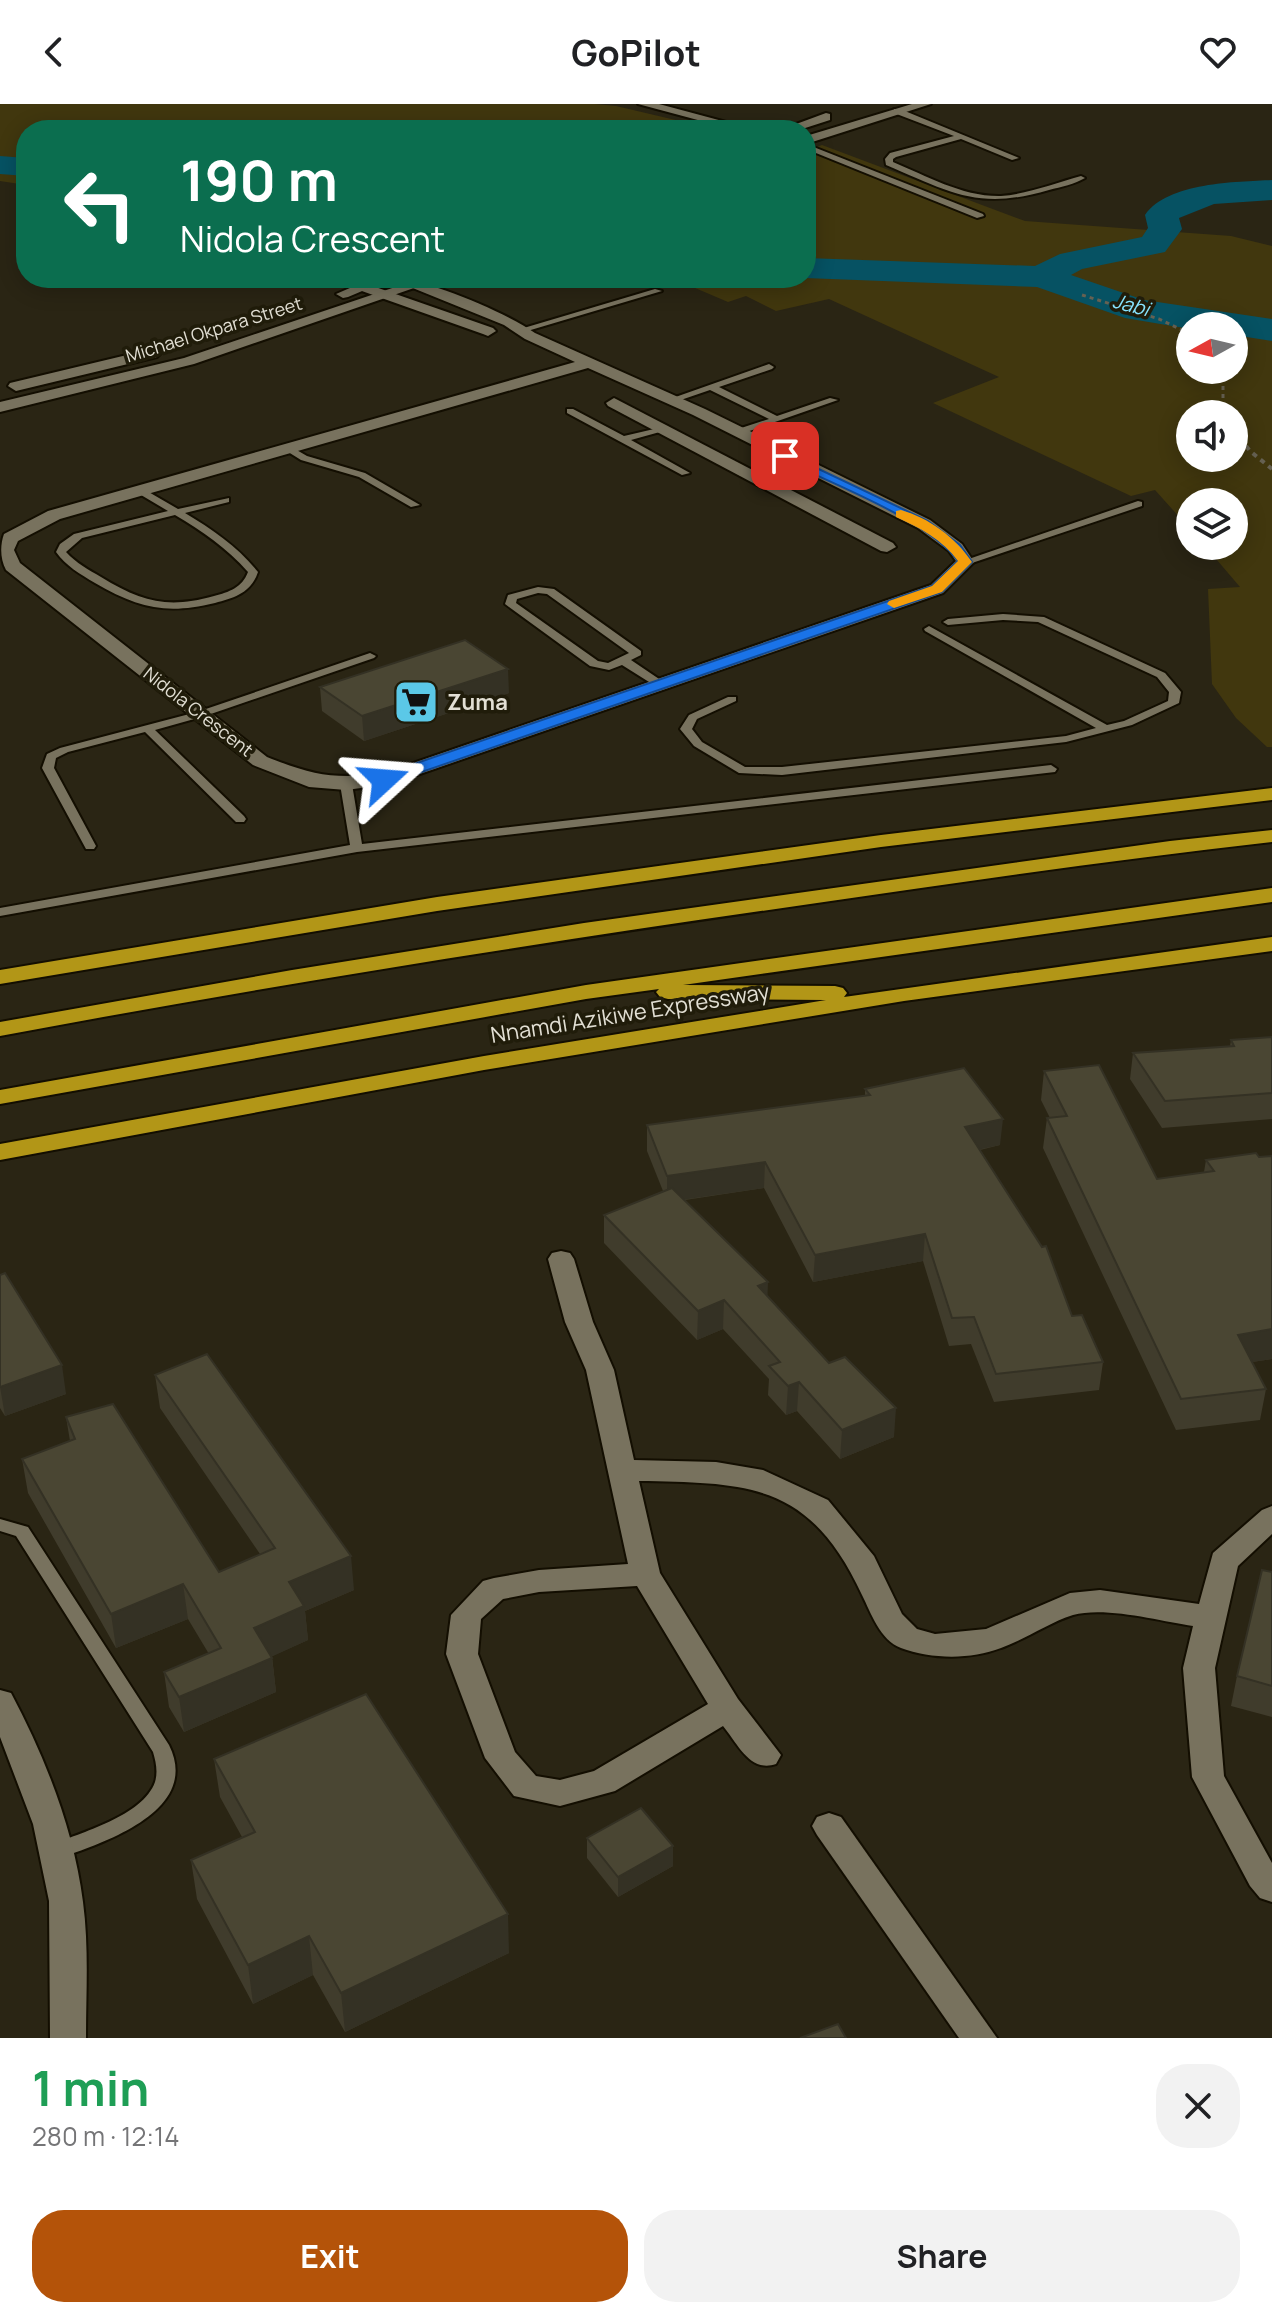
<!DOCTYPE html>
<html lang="en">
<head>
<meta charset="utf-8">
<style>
	body { margin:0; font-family:Manrope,sans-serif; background:#f2f2f2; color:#202124; height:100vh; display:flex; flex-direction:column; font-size:30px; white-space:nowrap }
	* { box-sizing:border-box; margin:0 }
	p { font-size:26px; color:#757577 }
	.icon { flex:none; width:44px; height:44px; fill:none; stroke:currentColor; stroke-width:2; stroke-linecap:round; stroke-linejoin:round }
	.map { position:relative; height:1934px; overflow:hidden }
	.side { display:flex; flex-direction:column; background:#fff; flex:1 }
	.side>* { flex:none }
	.hud { position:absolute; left:16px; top:16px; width:800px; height:168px; border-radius:32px; box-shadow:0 4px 20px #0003; background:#0b6e4f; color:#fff; overflow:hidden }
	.needle { width:52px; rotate:262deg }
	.buttons { position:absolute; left:1176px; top:208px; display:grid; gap:16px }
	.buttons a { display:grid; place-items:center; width:72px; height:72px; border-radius:50%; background:#fff; box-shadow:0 4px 20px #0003; font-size:40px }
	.pin { position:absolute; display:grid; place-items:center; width:68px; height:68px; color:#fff; margin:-34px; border-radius:16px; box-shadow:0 4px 12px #0006 }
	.me { position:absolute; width:88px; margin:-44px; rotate:71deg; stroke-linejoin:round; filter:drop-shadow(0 0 6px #0008) }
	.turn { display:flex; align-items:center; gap:28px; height:168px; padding:0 32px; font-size:36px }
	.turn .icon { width:104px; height:104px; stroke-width:2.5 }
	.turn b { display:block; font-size:56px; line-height:68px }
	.round { display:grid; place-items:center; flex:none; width:84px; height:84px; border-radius:32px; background:#f2f2f2 }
	.summary { display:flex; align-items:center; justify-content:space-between; height:136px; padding:0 32px }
	h1 { font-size:48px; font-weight:700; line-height:60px; color:#1e9e55 }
	.cta { display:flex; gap:16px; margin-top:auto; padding:16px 32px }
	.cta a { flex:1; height:92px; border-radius:32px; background:#b45309; color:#fff; font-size:32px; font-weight:700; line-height:92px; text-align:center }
	.cta a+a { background:#f2f2f2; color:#202124 }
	header { display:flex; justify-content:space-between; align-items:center; height:104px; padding:0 32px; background:#fff; font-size:36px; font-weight:700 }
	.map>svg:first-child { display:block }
</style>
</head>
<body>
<header><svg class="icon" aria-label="back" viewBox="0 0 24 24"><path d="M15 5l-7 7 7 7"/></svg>GoPilot<svg class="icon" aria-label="heart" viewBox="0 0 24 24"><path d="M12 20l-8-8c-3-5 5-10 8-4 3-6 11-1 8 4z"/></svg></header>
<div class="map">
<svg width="1272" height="1934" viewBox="0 0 1272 1934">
	<rect width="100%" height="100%" fill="#2a2514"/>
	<g fill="#41370e" fill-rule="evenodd">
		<path d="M0,0h595l21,2 102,24h-692v55l-26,-4z"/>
		<path d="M822,41l203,76 206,15 41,10v501h-5l-31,-29 -24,-34 -4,-95 32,-2 -35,-41h29v-44h-44v27l-35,-39 -24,6 -198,-93 66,-26 -170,-78 -53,12 -30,-15 -18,6 -47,-20 8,-4h117v-127zM1190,222h44v44h-44zM1190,310h44v44h-44z"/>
	</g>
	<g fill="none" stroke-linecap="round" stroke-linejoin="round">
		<g fill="#065263" fill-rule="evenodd">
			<path d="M0,52l26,2v18l-26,-2z"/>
			<path d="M1272,76v20l-58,4 -35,14 3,11 -17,23 -83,17 -11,6 73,25 128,19v22l-38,-6v-9h-44v3l-65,-11 -88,-31 -232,-9 1,-20 229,8 25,-12 82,-17 6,-9 -3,-13c23,-33 91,-33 127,-35z"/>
		</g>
		<g stroke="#130e01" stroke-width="4">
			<g id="lane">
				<path d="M894,5h6l119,49 -7,2 -51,-21 -65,18 -3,2v3c34,14 70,35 108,34 27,-2 54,-13 80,-20l4,2c-10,6 -24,9 -36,12 -71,21 -99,2 -163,-25l-1,-6 5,-6 64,-17 -60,-23z"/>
				<path d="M806,40l177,70 1,2 -7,2 -171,-69z"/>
				<path d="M336,174h12l20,9 -7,2z"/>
				<path d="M655,185l7,2 -138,41 -7,-2z"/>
				<path d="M769,260l5,3 -2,2 -53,18 58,29 53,-18 8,2 -100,35 -5,-3 2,-2 34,-11 -59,-29 -38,13 -5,-3z"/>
				<path d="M567,305h6l51,27 43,-10v4l-36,10 59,33 -8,2 -115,-62z"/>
				<path d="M288,341l19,11 58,17 55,32 -9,2 -52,-30 -58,-17 -16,-10 -2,-2z"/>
				<path d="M140,383l38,22 51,-11v4l-44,11c27,16 53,34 73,59 -7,21 -24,26 -43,31 -49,12 -77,5 -120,-20 -15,-9 -29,-17 -39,-31l4,-8 14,-10 94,-23 -32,-19v-4zM175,411c27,16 52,33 73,57 -6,16 -19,20 -34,24 -46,13 -72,6 -113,-19 -12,-7 -25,-14 -35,-25l16,-14z"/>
				<path d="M1138,397l4,1v4l-173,58 -4,1 -5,-3z"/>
				<path d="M538,483l16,2 87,62v4l-10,5 34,23v4h-8l-35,-22 -13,5 -19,-4 -85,-62 3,-9zM538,489l9,1 82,59 -21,10 -10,-2 -82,-58 1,-4z"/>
				<path d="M1003,510l41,3 121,56 16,19 -2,11 -47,22 -66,17 -284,33 -43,-2 -45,-27 -14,-17 9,-14 39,-18h8v4l-39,18 -5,10 10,13 43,25h37l284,-31 30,-8 -171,-97 -1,-2 5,-3 178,99 17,-4 44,-20 1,-9 -12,-15 -119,-55 -35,-2 -55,5 -5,-3 5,-3z"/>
				<path d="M370,549l6,3 -2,2 -169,58 -50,14 89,86 2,3 -2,3h-8l-91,-90 -77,20 -12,6 -2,10 42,78 -2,3h-8l-44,-81 5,-14 13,-6 137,-36z"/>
				<path d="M1051,661l6,4 -2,3 -698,80 -357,64v-8l350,-63 -10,-61 6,-4 6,4 10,60z"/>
				<path d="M0,1415l28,8 141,218c33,66 -66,98 -112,114l-7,-2 -3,-6 3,-6c30,-12 93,-29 105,-63 3,-10 1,-20 -2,-30l-137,-216 -16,-5z"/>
			</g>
		</g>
		<g stroke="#130e01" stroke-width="4">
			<g id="street">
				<path d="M638,0h21l97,26h-21z"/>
				<path d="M388,174c38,0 115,33 147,55l170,76 225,111 32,24 12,18 -31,31 -552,191 -45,6 -37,-3 -56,-22 -247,-195c-6,-11 -6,-25 -2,-36l44,-23 527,-149 -50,-23 -21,-14zM588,264l105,47 225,113 31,23 7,10 -25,24 -550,189c-50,5 -68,1 -114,-17l-247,-194 -6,-13 4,-9 42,-22z"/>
				<path d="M364,179l129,45 3,3 -8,5 -5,-2 -124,-44 -2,-3z"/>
				<path d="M614,294l279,145 3,4 -9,5 -6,-1 -273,-145 -2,-3z"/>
				<path d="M561,1147l9,2 4,6 19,63 21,48 20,90 82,2 47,8 65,30 46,56 28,58 15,15 18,5 51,-5 84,-36 30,-3 99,14 14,-51 49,-43 10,-4v28l-34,32 -23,102 9,108 48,87v39l-12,-4 -10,-12 -58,-109 -9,-109 10,-42c-33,-5 -88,-20 -120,-11 -25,8 -47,24 -72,33 -31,12 -70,11 -100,0 -21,-8 -30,-35 -39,-53 -52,-112 -112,-112 -223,-114l21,92 78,126 43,56 -5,9c-26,9 -38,-20 -53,-38l-108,65 -55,15 -46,-10 -29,-38 -39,-104 5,-39 32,-34 11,-3 45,-8 89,-6 -42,-194 -21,-48 -17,-63 4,-6zM637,1482l71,118 -114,67 -34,9 -24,-4 -21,-24 -37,-98 3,-35 22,-20 36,-7z"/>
				<path d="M0,1586l11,3c34,64 63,137 72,209 6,45 3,91 3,136h-36l-1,-137 -16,-77 -33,-87z"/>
				<path d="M829,1709l12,4 156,221h-38l-142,-203 -5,-9 5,-9z"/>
			</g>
		</g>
		<g stroke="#130e01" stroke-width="4">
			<g id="secondary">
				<path d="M912,0h19l-125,40v-8z"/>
				<path d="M826,9l4,1v6l-31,10h-19z"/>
				<path d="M373,174h20l-45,19 -5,1 -7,-4z"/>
				<path d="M422,174h21l-249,86 -194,48v-10l184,-44z"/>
				<path d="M152,245l8,5 -3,3 -141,34 -8,-5 2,-3z"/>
			</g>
		</g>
		<g stroke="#130e01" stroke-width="4">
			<g id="highway">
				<path d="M1272,684v12l-391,47 -444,64 -437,73v-14l437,-73 444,-62z"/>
				<path d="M1272,726v12c-152,17 -304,39 -455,61 -273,39 -546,82 -817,133v-14l292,-52 292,-47 586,-82z"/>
				<path d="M1272,784v14l-589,83 152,1 8,2 4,5 -3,4 428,-60v14l-368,50 -420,69 -484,90v-16l484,-88 342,-56 -158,-1 -8,-2 -4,-5 3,-3 -73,10 -586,105v-14l586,-105z"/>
			</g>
		</g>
		<g stroke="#666152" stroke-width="3" stroke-dasharray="4 4" stroke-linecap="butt">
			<path d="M1082,191l77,24 31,15"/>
			<path d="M1223,266v44"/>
		</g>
		<path stroke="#666152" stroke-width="4" stroke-dasharray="5 5" stroke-linecap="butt" d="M1234,326l16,21 22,18"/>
		<use href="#lane" fill="#78725e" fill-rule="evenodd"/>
		<use href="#street" fill="#78725e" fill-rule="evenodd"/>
		<use href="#secondary" fill="#78725e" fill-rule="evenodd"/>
		<use href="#highway" fill="#b29617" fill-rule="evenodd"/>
	</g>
	<g fill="#403c2c">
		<path d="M320,583l189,6 -145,48 -42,-30z"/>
		<path d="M1272,933v82l-110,9 -32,-49 3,-26 97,-7 1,-6z"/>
		<path d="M1044,967l113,108 47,-7 2,-12 66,-4v203l-20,3 14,27 -6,31 -84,10 -133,-282 4,-30h3l-9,-18z"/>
		<path d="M865,985l135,56 -20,5 92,166 31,46 -4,28 -105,12 -23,-58 -22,2 -26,-85 -110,21 -49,-94 -79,12 82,96 127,141 -54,22 -43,-48 -11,4 -18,-20 1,-16 -46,-50 -26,11 -93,-97v-28l59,-24 -16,-40v-26l218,-29z"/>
		<path d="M0,1171l66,119 -61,22 -5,-8z"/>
		<path d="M155,1271l199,215 -49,21 3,29 -36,16 4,36 -92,40 -15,-25 -5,-35 45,-18 -21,-35 -72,29 -88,-155 -6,-34 48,-18 -4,-24 153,155 41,-18 -100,-146z"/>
		<path d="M1272,1468v145l-41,-11 6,-30z"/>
		<path d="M214,1655l295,194 -164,79 -32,-57 -60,29 -56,-105 -6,-39 51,-23 -22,-40z"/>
		<path d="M587,1734l86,8v20l-55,31 -31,-39z"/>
	</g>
	<g fill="#343124">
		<path d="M508,565l1,24 -145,48 -2,-25z"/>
		<path d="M1003,1015l-3,26 -37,8 2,-26z"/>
		<path d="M765,1058l-1,26 -97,14v-26z"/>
		<path d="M925,1130l-2,27 -110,21 2,-27z"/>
		<path d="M768,1178l-1,28 -9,-24z"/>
		<path d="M724,1196l-1,29 -26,11 1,-29z"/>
		<path d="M1272,1225v30l-39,6 5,-30z"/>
		<path d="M62,1261l4,29 -61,22 -5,-29z"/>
		<path d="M799,1278l-2,29 -11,4 2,-29z"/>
		<path d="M896,1304l-2,29 -54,22 2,-29z"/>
		<path d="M351,1452l3,34 -49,21 3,29 -50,23 -4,-35 35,-46z"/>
		<path d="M183,1480l5,35 -72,29 -5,-34z"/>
		<path d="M272,1554l4,34 -92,40 -5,-35z"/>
		<path d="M673,1742v20l-55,31v-20z"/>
		<path d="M508,1810l1,39 -164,79 -4,-39z"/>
		<path d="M309,1832l4,39 -60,29 -5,-39z"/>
	</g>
	<g fill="#4a4633" stroke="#343124" stroke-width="2">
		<path d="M465,536l43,29 -146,47 -42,-29z"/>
		<path d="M1272,933v56l-107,8 -32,-48 101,-7 -3,-6z"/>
		<path d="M1099,961l58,114 57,-8 -8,-11 50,-7 3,4 13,-1v173l-34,6 28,54 -85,10 -134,-281 20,-2 -23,-45z"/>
		<path d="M964,964l39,51 -38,8 77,120 4,-1 26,70 10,-1 21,47 -107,12 -22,-57 -22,1 -27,-84 -110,21 -50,-93 -98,14 -20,-51 223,-30 -5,-6z"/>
		<path d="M672,1084l96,94 -10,4 71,77 16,-6 51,51 -54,22 -43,-48 -11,4 -19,-20 11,-4 -56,-62 -26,11 -94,-96z"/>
		<path d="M5,1169l57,92 -62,22v-112z"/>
		<path d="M207,1250l144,202 -62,26 15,24 -50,22 18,30 -93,39 -15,-25 57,-24 -38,-64 -72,30 -89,-155 53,-20 -9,-22 47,-13 106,168 56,-24 -120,-173z"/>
		<path d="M1262,1466l10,2v114l-35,-10z"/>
		<path d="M366,1590l142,220 -167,79 -32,-57 -61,29 -57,-105 64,-28 -41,-73z"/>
		<path d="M641,1704l32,38 -55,31 -31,-39z"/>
		<path d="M838,1920l8,14h-46z"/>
	</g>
	<path fill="#1a73e8" stroke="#114b97" stroke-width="2" d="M785,349l143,68 32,24 12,17 -30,30 -552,191h-11v-7l553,-190 26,-25c-29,-41 -130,-79 -177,-102l-2,-3z"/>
	<path fill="#f59e0b" d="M901,406c28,8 54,27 71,52l-30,30 -48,16 -7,-4 2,-3 43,-15 26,-25c-15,-21 -39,-34 -62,-44v-6z"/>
	<defs>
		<g id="supermarket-square" transform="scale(2.3)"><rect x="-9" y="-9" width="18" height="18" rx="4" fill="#5bc8e7" stroke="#201c0a"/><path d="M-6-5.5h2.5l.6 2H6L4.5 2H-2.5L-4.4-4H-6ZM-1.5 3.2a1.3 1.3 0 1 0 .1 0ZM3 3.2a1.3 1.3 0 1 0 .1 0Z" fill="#111"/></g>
	</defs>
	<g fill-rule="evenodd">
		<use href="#supermarket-square" x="416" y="598"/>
	</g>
	<g text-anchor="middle" stroke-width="7" stroke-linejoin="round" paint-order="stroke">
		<g font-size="18" fill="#e2dfd4" stroke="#201c0a">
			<text transform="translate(214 226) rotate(-17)" y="6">Michael Okpara Street</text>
			<text transform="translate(198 608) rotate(38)" y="6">Nidola Crescent</text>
		</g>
		<g font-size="20" font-style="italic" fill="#87e3fe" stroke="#201c0a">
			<text transform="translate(1131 201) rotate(15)" y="7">Jabi</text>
		</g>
		<g font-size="22" font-weight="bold" fill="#e2dfd4" stroke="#201c0a" text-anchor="start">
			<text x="447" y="606">Zuma</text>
		</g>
		<g font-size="22" fill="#e2dfd4" stroke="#201c0a">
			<text transform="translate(630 909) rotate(-9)" y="8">Nnamdi Azikiwe Expressway</text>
		</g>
	</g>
</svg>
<div class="buttons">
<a><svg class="needle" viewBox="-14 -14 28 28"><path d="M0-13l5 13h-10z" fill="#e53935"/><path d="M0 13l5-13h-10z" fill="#757577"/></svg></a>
<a><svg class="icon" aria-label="sound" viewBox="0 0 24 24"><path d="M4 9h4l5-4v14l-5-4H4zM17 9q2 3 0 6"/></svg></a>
<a><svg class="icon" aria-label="layers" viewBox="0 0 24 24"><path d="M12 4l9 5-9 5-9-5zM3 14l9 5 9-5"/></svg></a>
</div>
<div class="pin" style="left:785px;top:352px;background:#d93025"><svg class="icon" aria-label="arrive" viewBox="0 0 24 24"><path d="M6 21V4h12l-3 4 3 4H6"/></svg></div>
<svg class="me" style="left:384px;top:676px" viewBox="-20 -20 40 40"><path d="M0-17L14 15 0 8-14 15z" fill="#1a73e8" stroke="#fff" stroke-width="4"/></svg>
<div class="hud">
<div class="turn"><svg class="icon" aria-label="left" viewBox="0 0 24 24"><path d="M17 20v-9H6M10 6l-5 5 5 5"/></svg><div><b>190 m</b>Nidola Crescent</div></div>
</div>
</div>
<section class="side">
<div class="summary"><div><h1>1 min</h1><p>280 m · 12:14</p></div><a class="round"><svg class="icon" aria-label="close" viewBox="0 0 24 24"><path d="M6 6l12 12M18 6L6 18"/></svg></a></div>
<div class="cta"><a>Exit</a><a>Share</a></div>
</section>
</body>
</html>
